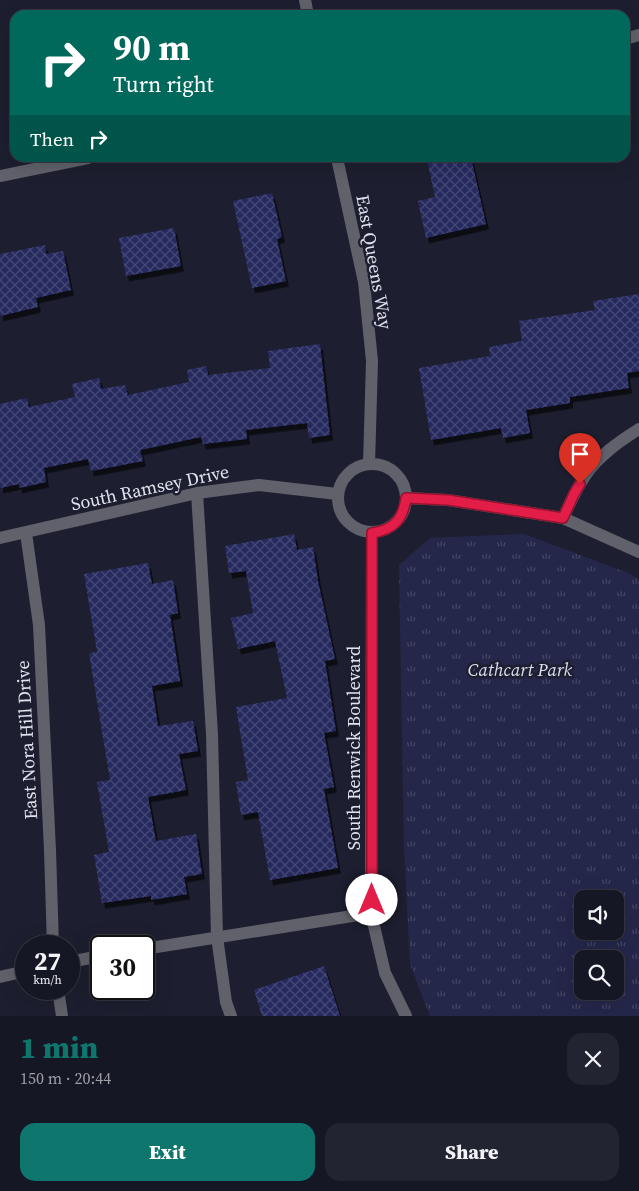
<!DOCTYPE html>
<html lang="en">
<head>
<meta charset="utf-8">
<style>
	body { margin:0; font-family:"Source Serif 4",serif; background:#232431; color:#f1f3f6; height:100vh; display:flex; flex-direction:column; font-size:19px; white-space:nowrap }
	* { box-sizing:border-box; margin:0 }
	p { font-size:16px; color:#9e9fa6 }
	.icon { flex:none; width:28px; height:28px; fill:none; stroke:currentColor; stroke-width:2; stroke-linecap:round; stroke-linejoin:round }
	.map { position:relative; height:1016px; overflow:hidden }
	.panel { display:flex; flex-direction:column; background:#161724; flex:1 }
	.panel>* { flex:none }
	.hud { position:absolute; left:10px; top:10px; width:620px; height:152px; border-radius:15px; box-shadow:0 5px 20px #0002,0 0 0 1px #353641; background:#00695c; color:#fff; overflow:hidden }
	.controls { position:absolute; left:574px; top:890px; display:grid; gap:10px }
	.controls a { display:grid; place-items:center; width:50px; height:50px; border-radius:10px; background:#161724; box-shadow:0 5px 20px #0002,0 0 0 1px #353641; font-size:25px }
	.speed { position:absolute; left:15px; top:935px; display:flex; gap:10px; font-size:25px; font-weight:700; text-align:center }
	.speed>* { display:grid; place-content:center; width:65px; height:65px; border-radius:50%; background:#161724; box-shadow:0 5px 20px #0002,0 0 0 1px #353641; line-height:1 }
	.speed small { font-size:12px; font-weight:400 }
	.speed .limit { border:2px solid #111; border-radius:8px; background:#fff; color:#111 }
	.pin { position:absolute; display:grid; place-items:center; width:42px; height:42px; color:#fff; margin:-51px -21px; border-radius:50% 50% 50% 0; rotate:-45deg; box-shadow:0 0 5px #0007 }
	.pin .icon { rotate:45deg }
	.me { position:absolute; width:55px; margin:-28px; rotate:0deg; stroke-linejoin:round; filter:drop-shadow(0 0 4px #0008) }
	.turn { display:flex; align-items:center; gap:18px; height:105px; padding:0 20px; font-size:22px }
	.turn .icon { width:65px; height:65px; stroke-width:2.5 }
	.turn b { display:block; font-size:35px; line-height:42px }
	.then { display:flex; align-items:center; height:48px; padding:0 20px; background:#0003; gap:10px; font-size:19px }
	.round { display:grid; place-items:center; flex:none; width:52px; height:52px; border-radius:15px; background:#232431 }
	.head { display:flex; align-items:center; justify-content:space-between; height:85px; padding:0 20px }
	h1 { font-size:30px; font-weight:800; line-height:38px; color:#0f766e }
	.primary-button { display:flex; gap:10px; margin-top:auto; padding:10px 20px }
	.primary-button a { flex:1; height:58px; border-radius:15px; background:#0f766e; color:#fff; font-size:20px; font-weight:800; line-height:58px; text-align:center }
	.primary-button a+a { background:#232431; color:#f1f3f6 }
	.map>svg:first-child { display:block }
</style>
</head>
<body>
<div class="map">
<svg width="639" height="1016" viewBox="0 0 639 1016">
	<defs>
		<pattern id="grass-tufts" width="24" height="20" patternUnits="userSpaceOnUse" patternTransform="scale(1.25)"><rect width="24" height="20" fill="#24274a"/><path d="M3 7l-1-3M5 7V3M7 7l1-3M15 17l-1-3M17 17v-4M19 17l1-3" fill="none" stroke="#444664"/></pattern>
		<pattern id="building-cross-hatch" width="8" height="8" patternUnits="userSpaceOnUse" patternTransform="scale(1.25)"><rect width="8" height="8" fill="#26295e"/><path d="M0 0l8 8M0 8l8-8" fill="none" stroke="#454875"/></pattern>
		<filter id="shadow"><feDropShadow dx="3" dy="5.5" stdDeviation="0" flood-color="#0009"/></filter>
	</defs>
	<rect width="100%" height="100%" fill="#1d1f30"/>
	<path fill="url(#grass-tufts)" fill-rule="evenodd" d="M524,534l104,39 11,6v437h-209l-20,-52 -6,-116 -5,-283 31,-27zM582,899h33v32h-33zM582,959h33v32h-33z"/>
	<g fill="url(#building-cross-hatch)" filter="url(#shadow)">
		<path d="M438,158h33l15,66 -60,14 -8,-37 17,-4 -8,-37z"/>
		<path d="M272,193l10,44 -5,2 9,42 -34,7 -19,-87z"/>
		<path d="M174,228l7,38 -55,10 -7,-38z"/>
		<path d="M45,245l1,9 17,-3 8,39 -35,8 2,9 -38,9v-62z"/>
		<path d="M639,294v77l-12,2 2,15 -59,9v6l-44,7 4,23 -27,5 -2,-10 -70,12 -12,-72 71,-12 -1,-9 33,-6 -3,-20 76,-11 -2,-9z"/>
		<path d="M320,344l10,91 -21,3 -2,-15 -61,7 1,9 -44,5 -2,-7 -61,13 3,11 -52,10 -3,-12 -44,9 2,14 -27,6v-4l-19,4v-84l27,-6 2,9 46,-10 -3,-13 27,-6 2,11 24,-4 3,10 61,-13 -2,-12 19,-4 2,9 62,-7 -2,-17z"/>
		<path d="M294,534l3,16 16,-3 5,34 17,78 -10,2 11,70 -12,2 10,54 -10,2 14,79 -68,12 -12,-68 -17,3 -5,-33 12,-2 -12,-73 51,-9 -12,-57 -37,8 -7,-31 22,-5 -7,-42 -17,2 -4,-27z"/>
		<path d="M148,563l4,21 21,-4 5,33 -8,2 10,66 -28,5 6,40 35,-5 5,30 -19,3 7,36 -38,7 8,44 40,-7 6,40 -18,3 3,17 -36,6v-4l-49,7 -8,-48 15,-3 -12,-70 13,-2 -21,-127 8,-1 -13,-78z"/>
		<path d="M324,966l16,50h-78l-8,-26z"/>
	</g>
	<g fill="none" stroke-linecap="round" stroke-linejoin="round">
		<g stroke="#60616a" stroke-width="12">
			<path d="M305,0l3,15"/>
			<path d="M625,39l14,-4"/>
			<path d="M337,158l27,124 8,79 -3,103"/>
			<path d="M0,176l88,-18"/>
			<circle cx="372" cy="498" r="34"/>
			<path d="M197,493l15,241 5,203 9,65 5,14"/>
			<path d="M406,498l42,2 115,18 76,34"/>
			<path d="M563,518c7,-15 13,-29 22,-42 13,-20 35,-35 54,-47"/>
			<path d="M26,533l13,92 11,225 3,96"/>
			<path d="M372,533l-1,380 14,60 21,43"/>
			<path d="M0,538l197,-45 62,-8 78,9"/>
			<path d="M144,949l227,-36"/>
			<path d="M69,962l32,-6"/>
			<path d="M0,977l26,-6"/>
			<path d="M58,989l4,27"/>
		</g>
	</g>
	<g fill="none" stroke-linecap="round" stroke-linejoin="round">
		<g stroke="#92132f" stroke-width="12">
			<path id="route" d="M372,900v-367c21,-3 31,-13 34,-35l42,2 115,18 11,-24 6,-10"/>
		</g>
		<use href="#route" stroke="#e11d48" stroke-width="9"/>
	</g>
	<g text-anchor="middle" stroke-width="5" stroke-linejoin="round" paint-order="stroke">
		<g font-size="18" fill="#e0e2ee" stroke="#1d1f30">
			<text transform="translate(374 262) rotate(80)" y="6">East Queens Way</text>
			<text transform="translate(150 488) rotate(-12)" y="6">South Ramsey Drive</text>
			<text transform="translate(27 740) rotate(-93)" y="6">East Nora Hill Drive</text>
			<text transform="translate(354 748) rotate(-90)" y="6">South Renwick Boulevard</text>
		</g>
		<g font-size="18" font-style="italic" fill="#dcdff1" stroke="#1d1f30">
			<text x="520" y="676">Cathcart Park</text>
		</g>
	</g>
</svg>
<div class="controls">
<a><svg class="icon" aria-label="sound" viewBox="0 0 24 24"><path d="M4 9h4l5-4v14l-5-4H4zM17 9q2 3 0 6"/></svg></a>
<a><svg class="icon" aria-label="search" viewBox="0 0 24 24"><circle cx="10" cy="10" r="6"/><path d="M15 15l6 6"/></svg></a>
</div>
<div class="speed"><div>27<small>km/h</small></div><div class="limit">30</div></div>
<div class="pin" style="left:580px;top:484px;background:#d93025"><svg class="icon" aria-label="arrive" viewBox="0 0 24 24"><path d="M6 21V4h12l-3 4 3 4H6"/></svg></div>
<svg class="me" style="left:372px;top:900px" viewBox="-20 -20 40 40"><circle r="19" fill="#fff"/><path d="M0-13L10 11 0 6-10 11z" fill="#e11d48"/></svg>
<div class="hud">
<div class="turn"><svg class="icon" aria-label="right" viewBox="0 0 24 24"><path d="M7 20v-9h11M14 6l5 5-5 5"/></svg><div><b>90 m</b>Turn right</div></div>
<div class="then">Then<svg class="icon" aria-label="right" viewBox="0 0 24 24"><path d="M7 20v-9h11M14 6l5 5-5 5"/></svg></div>
</div>
</div>
<section class="panel">
<div class="head"><div><h1>1 min</h1><p>150 m · 20:44</p></div><a class="round"><svg class="icon" aria-label="close" viewBox="0 0 24 24"><path d="M6 6l12 12M18 6L6 18"/></svg></a></div>
<div class="primary-button"><a>Exit</a><a>Share</a></div>
</section>
</body>
</html>
